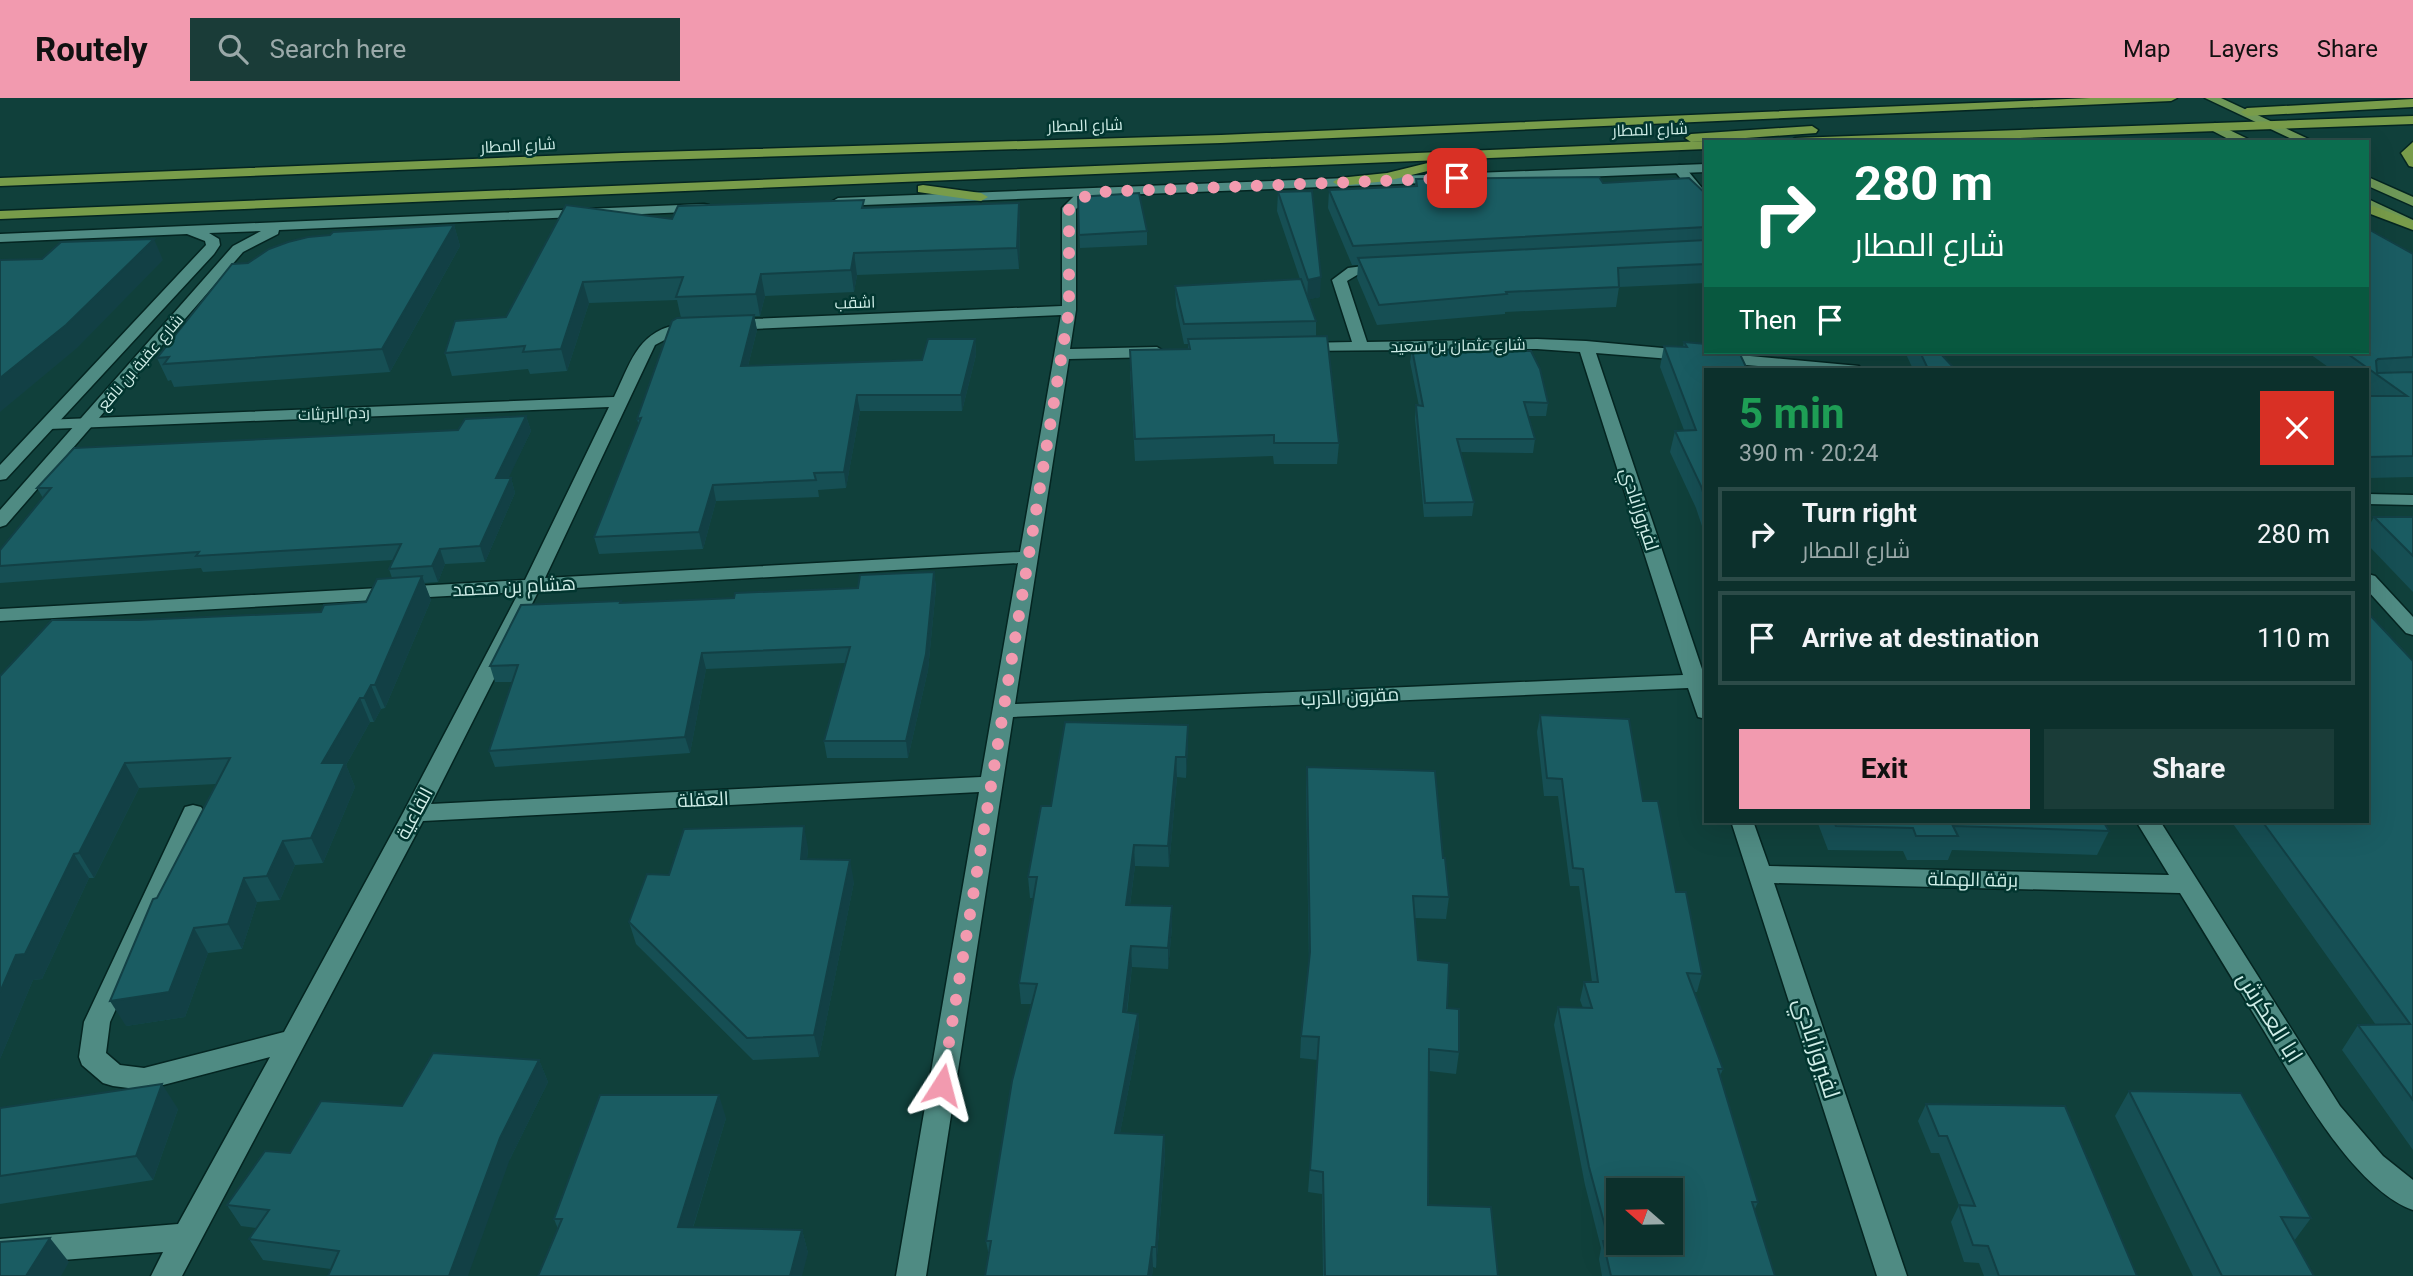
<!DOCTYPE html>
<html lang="en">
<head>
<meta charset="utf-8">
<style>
	body { margin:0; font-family:Roboto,Cairo,sans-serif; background:#1a3c38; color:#f1f3f6; height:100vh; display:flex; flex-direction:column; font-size:26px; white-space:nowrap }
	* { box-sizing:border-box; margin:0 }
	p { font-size:23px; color:#9aa9a9 }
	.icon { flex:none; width:38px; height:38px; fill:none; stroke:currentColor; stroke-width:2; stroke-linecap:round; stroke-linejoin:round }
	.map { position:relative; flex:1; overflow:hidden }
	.panel { position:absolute; left:1704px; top:270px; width:665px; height:455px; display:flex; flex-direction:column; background:#0c302c; border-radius:0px; box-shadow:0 7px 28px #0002,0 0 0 2px #2c4b48 }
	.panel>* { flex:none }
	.top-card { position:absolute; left:1704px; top:42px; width:665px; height:214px; border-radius:0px; box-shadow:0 7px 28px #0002,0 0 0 2px #2c4b48; background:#0b6e4f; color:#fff; overflow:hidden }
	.needle { width:46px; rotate:290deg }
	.tools { position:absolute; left:1606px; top:1080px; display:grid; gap:14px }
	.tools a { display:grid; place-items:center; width:77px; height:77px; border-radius:0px; background:#0c302c; box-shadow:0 7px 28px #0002,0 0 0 2px #2c4b48; font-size:35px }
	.pin { position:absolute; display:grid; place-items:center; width:60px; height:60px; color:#fff; margin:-30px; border-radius:14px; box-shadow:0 4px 10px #0006 }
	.me { position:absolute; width:77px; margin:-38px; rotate:9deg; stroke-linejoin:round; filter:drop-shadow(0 0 5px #0008) }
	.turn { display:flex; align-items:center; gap:24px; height:147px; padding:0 35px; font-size:32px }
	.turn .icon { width:91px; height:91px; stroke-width:2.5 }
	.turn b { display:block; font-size:49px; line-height:60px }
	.then { display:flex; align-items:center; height:66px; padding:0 35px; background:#0003; gap:14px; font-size:26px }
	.round { display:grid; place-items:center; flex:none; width:74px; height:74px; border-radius:0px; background:#1a3c38 }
	.head { display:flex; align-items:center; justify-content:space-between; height:119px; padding:0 35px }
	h1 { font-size:42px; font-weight:700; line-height:52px; color:#1e9e55 }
	.primary-button { display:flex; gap:14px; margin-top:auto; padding:14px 35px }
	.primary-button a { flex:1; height:80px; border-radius:0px; background:#f29aaf; color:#111; font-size:28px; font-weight:700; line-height:80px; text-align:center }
	.primary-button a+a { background:#1a3c38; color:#f1f3f6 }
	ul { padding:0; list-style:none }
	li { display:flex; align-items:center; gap:21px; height:94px; margin:0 14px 10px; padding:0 21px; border:4px solid #2c4b48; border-radius:0px }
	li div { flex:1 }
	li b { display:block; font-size:26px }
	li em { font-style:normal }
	header { display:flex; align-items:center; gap:42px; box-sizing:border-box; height:98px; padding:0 35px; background:#f29aaf; color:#111 }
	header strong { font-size:33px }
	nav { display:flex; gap:38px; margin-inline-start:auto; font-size:24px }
	.search { width:490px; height:63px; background:#1a3c38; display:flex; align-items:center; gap:18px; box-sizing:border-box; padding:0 24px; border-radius:0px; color:#9aa9a9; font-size:26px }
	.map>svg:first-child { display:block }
</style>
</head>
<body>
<header>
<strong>Routely</strong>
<div class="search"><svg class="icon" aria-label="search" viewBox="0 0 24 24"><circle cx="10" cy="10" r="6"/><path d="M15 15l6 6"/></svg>Search here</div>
<nav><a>Map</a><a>Layers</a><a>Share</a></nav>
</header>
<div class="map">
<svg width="2413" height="1178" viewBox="0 0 2413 1178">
	<rect width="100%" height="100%" fill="#10403b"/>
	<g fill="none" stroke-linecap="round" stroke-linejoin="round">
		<g stroke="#042521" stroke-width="3">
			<g id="minor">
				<path d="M1679,67l5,1 22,27v12l-5,-1 -28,-35z"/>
				<path d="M1097,90l7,4c-8,8 -20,9 -28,17v101l-6,39 87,-2 8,5 -8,5 -88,2 -54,345 668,-29 -103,-323 -43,-3 -241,2 -2,-3 8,-5 50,-1 -20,-62 16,-12 38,-5 5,1v6l-34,5 -10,6 20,61 170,-3 49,2 273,25 2,3h-65l-200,-16 110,328v38l-8,-2 -10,-29 -675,29 -87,559h-30l83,-484 -556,29 -241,455h-31l12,-24 -163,13v-26l178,-15 92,-167 -126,33 -31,-4 -10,-3 -21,-18 -3,-8 5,-35 101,-215 8,-2 8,2 4,6 -95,209 -4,31 14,12 24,3 140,-36 119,-219 116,-221 -519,29v-12l525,-29 84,-173 -560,22 -6,-1 -2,-4 2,-4 571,-23c16,-32 22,-63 61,-72 9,-3 18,-4 27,-2l3,3 -3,3 -26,5 -21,11 -110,233 475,-26 41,-237 -332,15 -8,-5 8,-5 333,-14v-98l12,-12zM1018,465l-37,214 -550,27 108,-214z"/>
				<path d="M2368,396l45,1v10l-45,-1z"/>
				<path d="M2368,476l7,2 38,41v18l-7,-2 -38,-42z"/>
				<path d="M1731,723h22l16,45 400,9 -33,-54h24l180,285 43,50 30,24v30c-61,-22 -119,-130 -152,-184 -27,-45 -54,-89 -81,-133l-406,-10 133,393h-30z"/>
			</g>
		</g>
		<g stroke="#042521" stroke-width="3">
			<g id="tertiary">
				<path d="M1706,66v8l-868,34 -7,-4 7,-4z"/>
				<path d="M704,106l5,1v6l-430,19 -1,4 -35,18 -237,273 -6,2v-17l233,-264 28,-15 -52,2 10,6 1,6 -6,9 -208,225 -6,1v-15l206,-220 -1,-4 -18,-7 -187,8v-8z"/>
			</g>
		</g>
		<g stroke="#042521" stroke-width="3">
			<g id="primary">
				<path d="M2205,0h16l94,44h-17z"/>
				<path d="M2215,25l33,16 2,3h-16l-23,-12 -2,-3z"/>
				<path d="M2368,79l45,20v9l-45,-20z"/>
				<path d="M2368,101l45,21v9l-45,-21z"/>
			</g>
		</g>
		<g stroke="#042521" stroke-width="3">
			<g id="trunk">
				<path d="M2090,0h87l-6,3 -950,42 -599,18 -622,25v-8l622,-25 599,-18z"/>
				<path d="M2413,1v8l-166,9 -6,-4 6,-4z"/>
				<path d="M2413,18v8l-508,18h-116l6,-4z"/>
				<path d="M1812,28l6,4 -2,3 -125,9 -6,-4 6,-4z"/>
				<path d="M1706,43v8l-1706,70v-8z"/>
				<path d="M2413,44v25l-4,-1 -8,-13z"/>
				<path d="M1440,62l6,4 -2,3 -57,14 -48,5 -6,-4 6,-4 48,-5z"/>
				<path d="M923,87l58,8 7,4 -7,4 -63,-9v-6z"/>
				<path d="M2368,106l45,17v9l-45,-17z"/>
			</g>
		</g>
		<use href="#minor" fill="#4f8b83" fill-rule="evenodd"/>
		<use href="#tertiary" fill="#4f8b83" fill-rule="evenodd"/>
		<use href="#primary" fill="#6e9858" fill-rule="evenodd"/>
		<use href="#trunk" fill="#789c4a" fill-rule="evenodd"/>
	</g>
	<g fill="#164f54">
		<path d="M1416,81l187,4 103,11v89l-87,4 -3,20 -111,5v2l-128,11 -20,-47 1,-13h-6l-24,-57 1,-18 86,-4z"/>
		<path d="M1278,94l42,105 -11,2 7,22v15l23,107 -2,21h-63l-1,-8 -138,5 -5,-90 58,-22v-5h-4l-8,-38 -1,-20 125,-7 -23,-68z"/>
		<path d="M1078,99l69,34v14l-67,3z"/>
		<path d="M1019,105l1,21 -1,45 -162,6 -3,17 -89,4 -5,20h-6l3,14 -9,36 174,-6 53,-21 1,16 -14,56h-102l-14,77 -28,2 1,7 -103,4 -13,48 -104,5 -5,-17 45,-111 -2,-7 44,-101 -4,-18 -88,3 -22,68 -37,3 -2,-5 -76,7 -7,-23 227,-134 193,-11z"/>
		<path d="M454,127l6,21 -70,126 -216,15 -3,-7 -3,1 -11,-23 91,-95 82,-28z"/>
		<path d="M2413,156v223l-45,1v-109h-37l-24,-17h61z"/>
		<path d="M1684,244l22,27v169l-10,-30 -26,-56 5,-21 9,-1 -24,-63 4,-21 19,1z"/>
		<path d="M1412,251l136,54 -2,13h-18l7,23 -2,14 -72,-1 13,50 -2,14 -48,1 -9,-98 1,-14 3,1 -9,-44z"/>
		<path d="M1905,254h34l16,17h-42z"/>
		<path d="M2142,254h115l-110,4z"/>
		<path d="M526,318l5,15 -23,47h3l4,15 -30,69 -40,2 -7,18 -14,1 7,17 -46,108 -4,1 -7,13h-4l-24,43 9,22 -32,76 -28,2 -15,35 -23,2 -15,47 -34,4 -23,64 -59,9 31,-128 59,-114 -77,4 -45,90h-5l-47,101 -9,1 -33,79v-383l138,-56 183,-8 45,-10 26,-24 -3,-9 4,-9 -190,12 -2,-4 -201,15v-33l43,-52 -6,-10 421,-58z"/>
		<path d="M2374,419h39v75l-45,-47v-17z"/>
		<path d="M934,474l2,16 -8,82 -20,88h-81l-3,-17 21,-78 -139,6 -16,84 -195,14 -6,-16 23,-69h-17l-5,-16 131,-65 1,2 112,-5 124,-10z"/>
		<path d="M2413,563v489l-71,-100 16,-25h18l-145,-204h137z"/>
		<path d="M1540,617l103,86 33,91 26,82 -5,18h-3l29,77 -3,7 38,126 -4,9 21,65h-173l-3,-17 2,-11 -16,-63 -31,-160 4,-18 25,1 -3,-8 4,-18h8l-13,-96h-9l-12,-90h-14l-7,-64z"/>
		<path d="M1188,647l-2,33 -9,-1 -8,90 -34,-1 -5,39 42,22 -4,42 -36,-2 -5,46 11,1 1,21 -19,98 44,2 1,21 -9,112 -3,-1 -1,9h-167l4,-20 -3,-15 45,-237h-10l-2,-21 14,-85h-3l-2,-21 23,-71z"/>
		<path d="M1307,669l136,91 6,39 -3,22 -31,-1 3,42 29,48 12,44 -3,22 -27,-3 -1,134 70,71h-175l-1,-82 -14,-2 10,-132 -18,-2 1,-22 8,-71 -3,-176z"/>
		<path d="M1817,723h286l6,10 -12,24 -145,-5 -4,10h-41l-4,-9 -75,-1z"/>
		<path d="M808,750l-1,11 47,23 -35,175 -66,3 -117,-116 -7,-22 40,-47z"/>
		<path d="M539,962l9,22 -38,77 -179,110 -68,-9 -14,-21 8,-11 -16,-2 -14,-21 63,-52 112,-47z"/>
		<path d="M2129,993l182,127 -17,23 20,35h-121l-78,-160z"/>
		<path d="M1926,1006l211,172h-153l-5,-13 -15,-1 -13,-40 8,-17 -20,-52h-8l-13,-32z"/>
		<path d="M0,1010l178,1 -25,71 -153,24z"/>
		<path d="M726,1020l-33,110 109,2 6,23 -250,-24 -4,-10z"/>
	</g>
	<g fill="#124045">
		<path d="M1019,105l1,21 -1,45 -2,-21z"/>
		<path d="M454,127l6,21 -70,126 -8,-23z"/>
		<path d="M154,141l9,21 -86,88 -77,64v-34z"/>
		<path d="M854,155l3,22 -3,17 -3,-22z"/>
		<path d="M761,176l4,22 -5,20 -4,-22z"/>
		<path d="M1321,179l-1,20 -13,3 1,-20z"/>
		<path d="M583,184l6,21 -22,68 -6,-22z"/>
		<path d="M754,217l3,15 -13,52 -3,-16z"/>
		<path d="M975,241l1,16 -14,56 -1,-16z"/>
		<path d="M857,297l3,16 -14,77 -2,-16z"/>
		<path d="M526,318l5,15 -30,63 -5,-16z"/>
		<path d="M511,380l4,15 -30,69 -5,-16z"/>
		<path d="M713,387l3,16 -13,48 -4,-17z"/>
		<path d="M440,451l5,15 -7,18 -6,-16z"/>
		<path d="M934,474l2,16 -8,82 -20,88 -2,-17z"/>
		<path d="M422,478l9,24 -46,108 -10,-23z"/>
		<path d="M702,555l4,16 -16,84 -5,-16z"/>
		<path d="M371,587l10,24 -7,13 -10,-24z"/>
		<path d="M360,600l10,24 -24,43 9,22 -32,76 -12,-25 11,-75z"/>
		<path d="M1188,627v20l-2,33v-21z"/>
		<path d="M1176,659l1,20 -8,90 -1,-21z"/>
		<path d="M125,665l14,25 -45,90 -15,-25z"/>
		<path d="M804,728l4,22 -3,33 -4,-22z"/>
		<path d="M283,743l12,24 -15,35 -13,-24z"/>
		<path d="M1134,747l1,21 -8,60 -1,-21z"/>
		<path d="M74,756l15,24 -47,101 -9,1 -33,79v-67l16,-37z"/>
		<path d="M850,762l4,22 -35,175 -5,-22z"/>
		<path d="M244,780l13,24 -15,47 -14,-25z"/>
		<path d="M1172,808v21l-4,42v-21z"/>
		<path d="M194,830l14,25 -23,64 -59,9 -16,-25z"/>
		<path d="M1131,848l1,21 -8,66 -1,-21z"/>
		<path d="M1138,916l1,21 -23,119 -1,-21z"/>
		<path d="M539,962l9,22 -38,77 -42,117h-19l51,-138z"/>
		<path d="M162,986l16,25 -25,71 -17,-24z"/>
		<path d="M719,997l7,23 -40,132 -8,-23z"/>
		<path d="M1164,1037l1,21 -9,112v-21z"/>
		<path d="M802,1132l6,23 -6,23h-12z"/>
		<path d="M50,1140l19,24 -8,14h-35z"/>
		<path d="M1152,1149l1,20 -1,9h-4z"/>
	</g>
	<g fill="#1a5c62" stroke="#124045" stroke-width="2" fill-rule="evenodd">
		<path d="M1599,79l4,6 86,-5 17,16v33l-353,19 -24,-56 88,-4 -1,-7z"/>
		<path d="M1312,93l9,86 -13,3 -30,-88z"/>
		<path d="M1139,95l8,38 -68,4 -1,-38z"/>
		<path d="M864,102l-2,8 157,-5 -2,45 -163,5 -3,17 -90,4 -5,20 -80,3 7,-20 -100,5 -22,67 -38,3 2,-6 -80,7 10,-32 51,-4 60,-112 106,14 6,-13z"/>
		<path d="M454,127l-72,124 -218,15 5,-7 -12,1 75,-94 16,-1 21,-14 19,-7 20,-5 22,-2 3,-3z"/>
		<path d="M2368,131l45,25v103l-35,2 -2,2 1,12 36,-1v84l-45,1v-61h39l-62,-44h23z"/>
		<path d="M154,141l-88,86 -66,53v-118l42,-1 19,-17z"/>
		<path d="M1706,142v24l-88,4 1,19 -113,5 1,2 -128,11 -21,-47z"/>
		<path d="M1301,181l15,42 -132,3 -9,-38z"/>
		<path d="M754,217l-13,51 181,-6 6,-21h47l-14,56h-104l-13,77 -30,1 2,7 -103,5 -14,47 -105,5 47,-119 -4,1 35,-98 5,-3z"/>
		<path d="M1327,238l12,107h-65v-8l-139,4 -5,-89 60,-1 -2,-10z"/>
		<path d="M1684,244l22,2v8h33l8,17h-41v132l-5,-15 -26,-55 21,-1 -32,-84 23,1z"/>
		<path d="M1412,251l119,2 9,18 8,34 -24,-1 11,37h-78l17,63 -49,1 -9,-98 7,1z"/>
		<path d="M1920,254h19l16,17h-27z"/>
		<path d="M526,318l-30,62h15l-31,68 -40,3 -8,17 -43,3 12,-25 -205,12 3,-4 -199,14v-16l51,-62h-14l37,-40 384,-18 7,-11z"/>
		<path d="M2374,419h39v39z"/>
		<path d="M934,474l-8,82 -20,87h-82l26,-94 -148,6 -17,84 -196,14 29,-86 -28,1 31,-61 100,-4 -1,2 114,-5 1,-5 123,-5 2,-13z"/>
		<path d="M422,478l-47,109h-4l-7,13h-4l-38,65h23l-34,75 -28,3 -16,35 -23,2 -16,46 -34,4 -25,64 -59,9 43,-102 4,-1 73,-140 -105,5 -46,90 -5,1 -49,100 -9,1 -16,37v-316l52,-56h86l183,-8 3,-7 42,-3 11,-23z"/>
		<path d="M2368,515l45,48v439l-55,-75 52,-1 -148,-203h106z"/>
		<path d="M1540,617l89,4 14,82h15l18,91h10l16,82 -15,-1 36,96h-5l40,133h-6l23,74h-164l-8,-35h6l-20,-74 -31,-160 34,1 -8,-26h14l-15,-113 -10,-1 -11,-89 -15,-1zM1619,1092h52v52h-52z"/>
		<path d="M1065,624l123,3 -2,32h-10l-8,89 -34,-1 -8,60 46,1 -4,42 -37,-2 -8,66 15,2 -23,119 49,2 -8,112h-4l-4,29h-163l6,-35h-5l26,-160 25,-97 -18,-1 18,-106h-9l13,-71h10z"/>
		<path d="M1307,669l128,4 8,87h2l4,39 -36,-1 5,64 31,3 -2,45 12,1v43l-30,-3 -1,156 63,2 7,69h-173l-2,-104 -13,-2 9,-133 -18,-1 9,-84z"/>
		<path d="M1834,723h269l6,10 -156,-5 5,10h-42l-3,-8 -77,-2z"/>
		<path d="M804,728l-3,33 49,1 -36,175 -67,3 -118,-116 18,-48 22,1 15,-46z"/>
		<path d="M433,955l106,7 -39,78 -51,138h-121l11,-25 -90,-12 20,-29 -42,-5 38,-54 25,2 31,-52 81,5z"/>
		<path d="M162,986l-26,72 -136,20v-68z"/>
		<path d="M2129,993l112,2 70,125 -30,-1 33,59h-92z"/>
		<path d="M600,997h119l-41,132 124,3 -12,46h-252l24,-57h-8z"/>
		<path d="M1926,1006l139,2 72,170h-138l-11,-30 -15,-1 -14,-40 16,1 -28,-70h-8z"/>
		<path d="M50,1140l-24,38h-26v-34z"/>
	</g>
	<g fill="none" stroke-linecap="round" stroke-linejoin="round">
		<path stroke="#f29aaf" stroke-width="12" stroke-dasharray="0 21.6" d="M942,987l127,-775v-102l10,-9 18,-7 360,-14"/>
	</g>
	<g text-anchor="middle" stroke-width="5" stroke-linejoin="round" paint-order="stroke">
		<g font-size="16" fill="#cfede7" stroke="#023630">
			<text transform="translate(1085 27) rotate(-2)" y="6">شارع المطار</text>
			<text transform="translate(1650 31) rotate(-2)" y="6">شارع المطار</text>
			<text transform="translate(518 47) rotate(-3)" y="6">شارع المطار</text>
			<text transform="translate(855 204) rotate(-2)" y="6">اشقب</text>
			<text transform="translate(1458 247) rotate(-1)" y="6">شارع عثمان بن سعيد</text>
			<text transform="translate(140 264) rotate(-49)" y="6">شارع عقبة بن نافع</text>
			<text transform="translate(334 315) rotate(-2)" y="6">ردم البريثات</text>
		</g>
		<g font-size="19" fill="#cfede7" stroke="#023630">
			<text transform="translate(1640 411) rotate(72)" y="7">لفيروزابادي</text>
			<text transform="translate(514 488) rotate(-3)" y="7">هشام بن محمد</text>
			<text transform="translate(1350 598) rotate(-3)" y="7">مقرون الدرب</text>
			<text transform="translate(703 701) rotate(-3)" y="7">العقلة</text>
			<text transform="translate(414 715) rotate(-62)" y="7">القاعية</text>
			<text transform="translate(1973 781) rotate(1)" y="7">برقة الهملة</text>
		</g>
		<g font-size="23" fill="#cfede7" stroke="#023630">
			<text transform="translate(2270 919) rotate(58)" y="8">ابا العكرش</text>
			<text transform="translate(1817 950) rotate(72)" y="8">لفيروزابادي</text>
		</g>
	</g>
</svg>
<div class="tools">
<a><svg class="needle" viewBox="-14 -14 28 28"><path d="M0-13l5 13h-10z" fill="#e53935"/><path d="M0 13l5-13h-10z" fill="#9aa9a9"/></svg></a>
</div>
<div class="pin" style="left:1457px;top:80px;background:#d93025"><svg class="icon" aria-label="arrive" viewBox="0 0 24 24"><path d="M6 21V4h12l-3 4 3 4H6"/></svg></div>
<svg class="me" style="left:942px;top:987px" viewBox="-20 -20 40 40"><path d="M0-17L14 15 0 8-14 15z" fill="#f29aaf" stroke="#fff" stroke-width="4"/></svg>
<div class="top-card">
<div class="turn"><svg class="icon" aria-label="right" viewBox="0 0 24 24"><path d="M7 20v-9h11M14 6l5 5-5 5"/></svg><div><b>280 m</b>شارع المطار</div></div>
<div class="then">Then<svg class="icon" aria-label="arrive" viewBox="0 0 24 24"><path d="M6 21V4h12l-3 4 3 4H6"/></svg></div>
</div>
<section class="panel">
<div class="head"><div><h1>5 min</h1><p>390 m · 20:24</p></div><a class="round" style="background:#d93025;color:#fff"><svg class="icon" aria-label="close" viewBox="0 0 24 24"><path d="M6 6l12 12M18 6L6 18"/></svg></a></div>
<ul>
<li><svg class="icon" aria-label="right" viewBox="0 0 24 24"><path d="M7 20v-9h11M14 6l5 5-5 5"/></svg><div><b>Turn right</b><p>شارع المطار</p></div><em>280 m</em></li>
<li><svg class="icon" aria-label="arrive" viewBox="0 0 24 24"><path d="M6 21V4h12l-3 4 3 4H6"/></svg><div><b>Arrive at destination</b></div><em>110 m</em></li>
</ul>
<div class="primary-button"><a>Exit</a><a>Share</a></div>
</section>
</div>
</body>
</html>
